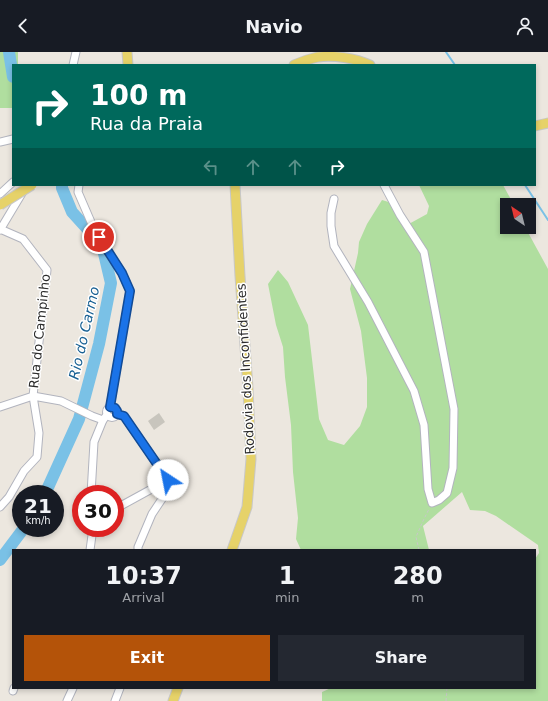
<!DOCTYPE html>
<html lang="en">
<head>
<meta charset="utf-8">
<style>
	body { margin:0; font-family:"DejaVu Sans",sans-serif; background:#242831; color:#f1f3f6; height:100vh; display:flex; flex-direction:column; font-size:15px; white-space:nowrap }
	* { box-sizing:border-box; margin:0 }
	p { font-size:13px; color:#9ea1a6 }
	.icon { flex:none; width:22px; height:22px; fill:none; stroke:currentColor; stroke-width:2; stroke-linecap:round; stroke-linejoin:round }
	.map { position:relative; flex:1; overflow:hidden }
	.sheet { position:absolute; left:12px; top:497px; width:524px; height:140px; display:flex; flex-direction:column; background:#171b24; border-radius:0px; box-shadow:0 2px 6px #0003 }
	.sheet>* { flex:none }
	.hud { position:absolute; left:12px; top:12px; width:524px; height:122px; border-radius:0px; box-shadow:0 2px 6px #0003; background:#00695c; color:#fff; overflow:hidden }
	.needle { width:26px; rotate:325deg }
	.controls { position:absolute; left:500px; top:146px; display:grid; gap:8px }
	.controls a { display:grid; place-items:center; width:36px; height:36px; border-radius:0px; background:#171b24; box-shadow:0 2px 6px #0003; font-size:20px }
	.speed { position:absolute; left:12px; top:433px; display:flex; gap:8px; font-size:20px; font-weight:700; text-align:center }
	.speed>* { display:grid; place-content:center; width:52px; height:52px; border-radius:50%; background:#171b24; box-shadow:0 2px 6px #0003; line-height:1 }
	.speed small { font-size:10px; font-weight:400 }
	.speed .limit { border:6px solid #d22; background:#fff; color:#111 }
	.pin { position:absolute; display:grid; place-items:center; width:34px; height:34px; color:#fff; margin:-17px; border:2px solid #fff; border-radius:50%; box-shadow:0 1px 4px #0007 }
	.me { position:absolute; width:44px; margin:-22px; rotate:326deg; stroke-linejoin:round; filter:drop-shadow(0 0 3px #0008) }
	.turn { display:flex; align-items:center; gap:14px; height:84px; padding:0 12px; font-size:18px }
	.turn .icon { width:52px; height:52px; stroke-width:2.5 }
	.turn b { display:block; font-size:28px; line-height:34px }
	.lanes { display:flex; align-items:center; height:38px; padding:0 12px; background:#0003; justify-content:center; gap:20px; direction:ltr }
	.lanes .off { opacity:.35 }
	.eta { display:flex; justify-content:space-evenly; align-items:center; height:68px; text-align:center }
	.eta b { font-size:24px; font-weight:600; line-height:28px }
	.button { display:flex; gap:8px; margin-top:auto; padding:8px 12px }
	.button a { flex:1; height:46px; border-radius:0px; background:#b45309; color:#fff; font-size:16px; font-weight:600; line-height:46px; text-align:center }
	.button a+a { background:#242831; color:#f1f3f6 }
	header { display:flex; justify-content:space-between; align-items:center; height:52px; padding:0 12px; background:#171b24; font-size:18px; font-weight:600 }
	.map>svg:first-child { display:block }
</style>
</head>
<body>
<header><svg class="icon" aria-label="back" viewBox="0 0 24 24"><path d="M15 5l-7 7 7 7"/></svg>Navio<svg class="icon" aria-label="person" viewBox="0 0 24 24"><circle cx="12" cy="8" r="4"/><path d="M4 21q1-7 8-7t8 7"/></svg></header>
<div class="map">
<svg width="548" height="649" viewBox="0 0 548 649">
	<rect width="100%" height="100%" fill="#ece7df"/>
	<g fill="#b0de9f">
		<path d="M0,0h18v13h-5v43h-13z"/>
		<path d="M419,133h84l11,20h-7v22h18l23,42v432h-226v-9l9,-4h22l3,1 6,-1h173v-129l4,-6 -1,-8 -42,-29 -11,-5 -15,-1 -8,-18 -39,34 6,24h-128l-5,-11 2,-21 -5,-46 -2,-47 -6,-48 -2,-30 -7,-22 -8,-41 10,-14 10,12 20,43 11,94 9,21 16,5 16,-19 7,-19v-29l-6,-47 -11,-42 8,-36 1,-11 8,-18 15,-24 13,4 12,21 20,-11 2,-8z"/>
	</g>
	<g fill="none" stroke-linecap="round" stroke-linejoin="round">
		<g stroke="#7ac1e6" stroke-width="2">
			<path d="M446,0l9,13"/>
			<path d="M525,133l23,35"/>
		</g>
		<g stroke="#7ac1e6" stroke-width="12">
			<path d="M9,0l4,25"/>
			<path d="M45,442l34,-75 20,-75 12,-61 -9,-38 -30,-33 -10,-24v-3"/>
			<path d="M0,508l24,-32"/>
		</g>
	</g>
	<path fill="#c8c5bd" d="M159,361l6,9 -11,8 -6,-9z"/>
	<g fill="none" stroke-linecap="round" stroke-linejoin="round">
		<g stroke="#b2b4be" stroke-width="9">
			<g id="minor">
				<path d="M73,13l3,-13"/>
				<path d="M0,90l13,-3"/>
				<path d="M79,133l-1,7 16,37 9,16 19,28 8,18 -20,116"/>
				<path d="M0,142l13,-12"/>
				<path d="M334,147l-3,14v13l3,20 34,56 46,89 10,34 4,64 4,14 7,-3 8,-7 6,-25 1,-59 -30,-157 -24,-37 -16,-30"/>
				<path d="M0,178l24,-40"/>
				<circle cx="112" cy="360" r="5.5"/>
				<path d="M0,355l33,-11 14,-126 -24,-31 -23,-10"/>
				<path d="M117,362l7,2 44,64"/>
				<path d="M91,442l3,-52 9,-22 4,-5"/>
				<path d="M0,455l9,-10 15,-26 13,-14 2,-24 -6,-37 28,5 31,15 11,4"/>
				<path d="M115,457l53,-29"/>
				<path d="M90,498l3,-22"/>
				<path d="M138,498v-3l14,-33 14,-21 2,-13"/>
				<path d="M13,639l1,-3"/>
				<path d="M67,649l6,-13"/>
				<path d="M115,649l5,-13"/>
			</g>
		</g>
		<g stroke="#c8c8c8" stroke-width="11">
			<g id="major">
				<path d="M127,0l1,13"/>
				<path d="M294,13c7,-3 15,-6 24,-8 16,-2 37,1 52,8"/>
				<path d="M535,74l13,-3"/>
				<path d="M232,498l15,-43 4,-48 -3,-71 -8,-112 -5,-91"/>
				<path d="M173,649l5,-13"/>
			</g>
		</g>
		<g stroke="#c8c8c8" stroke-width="1" stroke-dasharray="3 2" stroke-linecap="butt">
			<path d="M419,498l-3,-13 7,-16 6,-12"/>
			<path d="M446,649l1,-13"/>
		</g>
		<use href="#minor" stroke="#fff" stroke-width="7"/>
		<use href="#major" stroke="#e6d269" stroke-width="9"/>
		<g stroke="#c8c8c8" stroke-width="11" stroke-linecap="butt">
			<path id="major-bridge" d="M0,153l32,-20"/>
		</g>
		<use href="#major-bridge" stroke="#e6d269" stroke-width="9"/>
	</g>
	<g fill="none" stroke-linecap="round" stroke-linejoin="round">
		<g stroke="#114b97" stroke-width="10">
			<path id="route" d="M99,185l23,36 8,18 -20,116 5,1 2,3v3l7,2 44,64"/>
		</g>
		<use href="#route" stroke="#1a73e8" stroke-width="7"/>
	</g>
	<g text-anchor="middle" stroke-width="3" stroke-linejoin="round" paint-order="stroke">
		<g font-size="13" fill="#2b2b2b" stroke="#fff">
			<text transform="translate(39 279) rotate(-84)" y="5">Rua do Campinho</text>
			<text transform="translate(245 317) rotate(-93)" y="5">Rodovia dos Inconfidentes</text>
		</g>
		<g font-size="14" font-style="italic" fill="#186093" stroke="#fff">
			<text transform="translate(84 281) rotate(-77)" y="5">Rio do Carmo</text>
		</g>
	</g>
</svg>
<div class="controls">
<a><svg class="needle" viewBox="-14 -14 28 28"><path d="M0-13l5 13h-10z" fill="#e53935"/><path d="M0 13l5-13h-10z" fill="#9ea1a6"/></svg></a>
</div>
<div class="speed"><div>21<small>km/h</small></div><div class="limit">30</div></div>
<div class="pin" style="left:99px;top:185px;background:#d93025"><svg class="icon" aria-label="arrive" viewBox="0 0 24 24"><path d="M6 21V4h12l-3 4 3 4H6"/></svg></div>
<svg class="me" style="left:168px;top:428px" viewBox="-20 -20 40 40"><circle r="19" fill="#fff"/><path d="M0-13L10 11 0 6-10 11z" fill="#1a73e8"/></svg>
<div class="hud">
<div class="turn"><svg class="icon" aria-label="right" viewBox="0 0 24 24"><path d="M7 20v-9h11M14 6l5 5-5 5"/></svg><div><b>100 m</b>Rua da Praia</div></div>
<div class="lanes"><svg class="icon off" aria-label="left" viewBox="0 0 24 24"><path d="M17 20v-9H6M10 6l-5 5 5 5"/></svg><svg class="icon off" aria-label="ahead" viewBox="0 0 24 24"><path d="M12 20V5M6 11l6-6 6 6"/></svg><svg class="icon off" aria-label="ahead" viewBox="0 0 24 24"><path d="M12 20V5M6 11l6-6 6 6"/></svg><svg class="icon" aria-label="right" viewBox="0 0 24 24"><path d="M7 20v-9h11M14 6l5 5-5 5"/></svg></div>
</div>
<section class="sheet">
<div class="eta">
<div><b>10:37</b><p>Arrival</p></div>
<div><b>1</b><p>min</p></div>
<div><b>280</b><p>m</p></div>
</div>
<div class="button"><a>Exit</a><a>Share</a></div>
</section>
</div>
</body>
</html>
